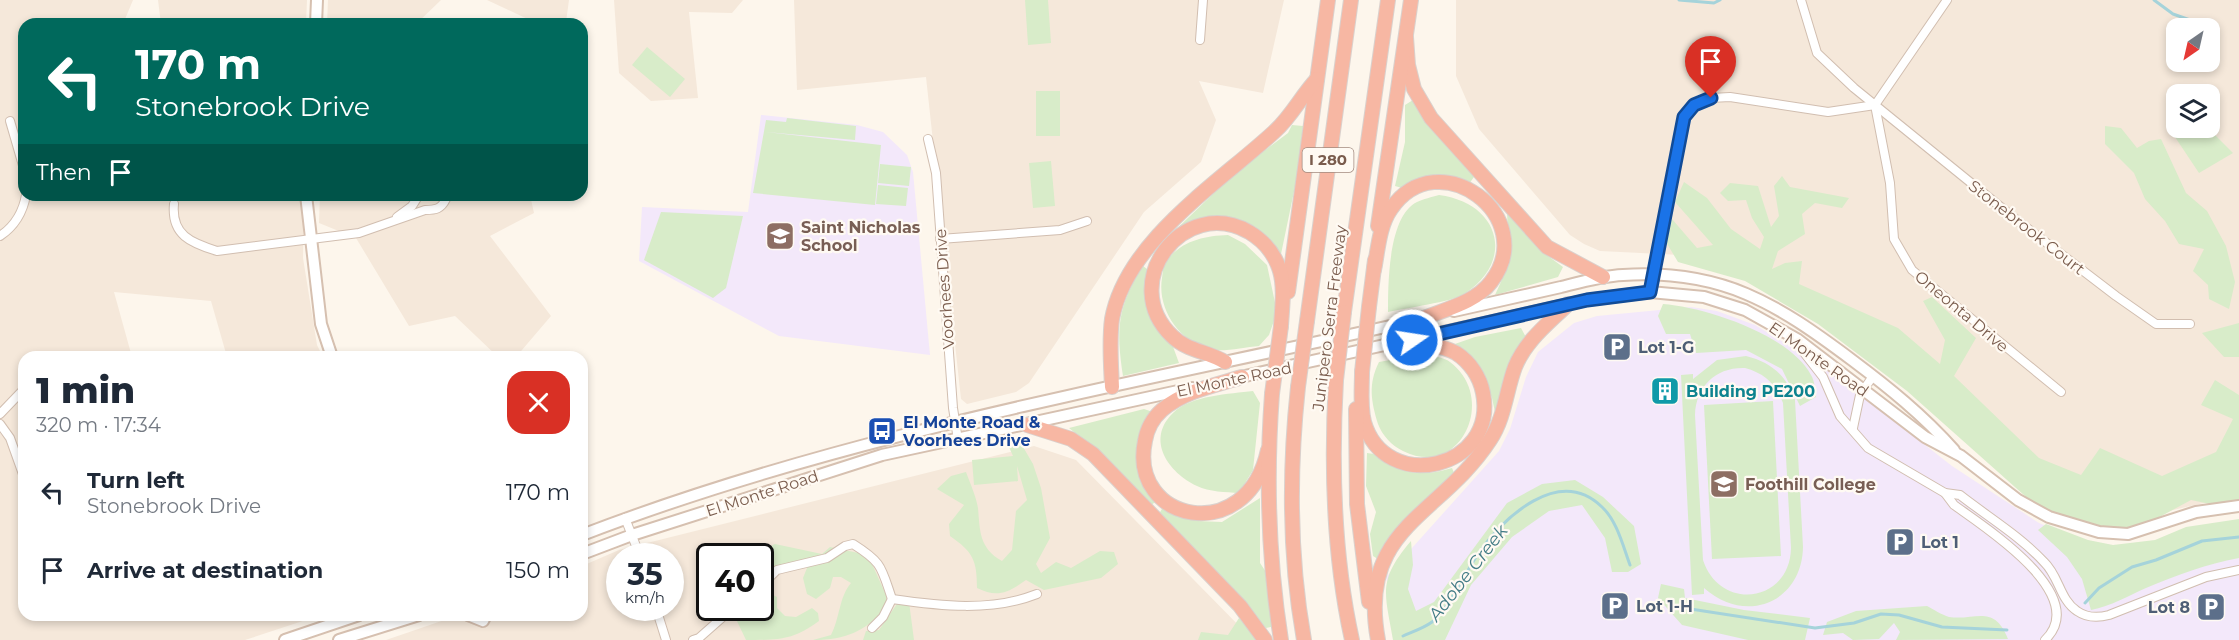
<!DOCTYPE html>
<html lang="en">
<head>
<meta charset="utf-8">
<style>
	body { margin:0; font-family:Montserrat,sans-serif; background:#f6f6f7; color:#1f2937; height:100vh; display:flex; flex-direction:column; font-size:22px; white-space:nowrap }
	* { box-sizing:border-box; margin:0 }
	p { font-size:20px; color:#747a83 }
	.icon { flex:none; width:33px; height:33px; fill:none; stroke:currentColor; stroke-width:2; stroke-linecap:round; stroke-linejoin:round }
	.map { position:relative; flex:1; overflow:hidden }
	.panel { position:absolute; left:18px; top:351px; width:570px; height:270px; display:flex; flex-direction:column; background:#fff; border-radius:18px; box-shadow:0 3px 9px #0003 }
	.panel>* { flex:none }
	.hud { position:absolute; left:18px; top:18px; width:570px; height:183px; border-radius:18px; box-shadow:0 3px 9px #0003; background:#00695c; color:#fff; overflow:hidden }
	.needle { width:39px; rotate:214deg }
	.buttons { position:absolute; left:2166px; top:18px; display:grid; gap:12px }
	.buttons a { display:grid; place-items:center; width:54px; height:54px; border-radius:12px; background:#fff; box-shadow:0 3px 9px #0003; font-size:30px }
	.speed { position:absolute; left:606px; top:543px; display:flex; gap:12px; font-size:30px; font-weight:700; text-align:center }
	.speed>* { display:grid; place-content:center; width:78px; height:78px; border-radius:50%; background:#fff; box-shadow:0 3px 9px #0003; line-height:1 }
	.speed small { font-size:15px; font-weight:400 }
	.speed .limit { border:3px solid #111; border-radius:9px; background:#fff; color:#111 }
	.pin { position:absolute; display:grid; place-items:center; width:51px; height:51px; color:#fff; margin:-62px -26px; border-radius:50% 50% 50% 0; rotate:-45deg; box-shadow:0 0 6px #0007 }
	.pin .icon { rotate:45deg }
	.me { position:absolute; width:66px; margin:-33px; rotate:77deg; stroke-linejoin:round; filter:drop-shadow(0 0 4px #0008) }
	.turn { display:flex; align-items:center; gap:21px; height:126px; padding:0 18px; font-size:27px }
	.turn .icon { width:78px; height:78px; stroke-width:2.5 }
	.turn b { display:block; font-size:42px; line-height:51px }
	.then { display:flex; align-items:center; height:57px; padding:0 18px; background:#0003; gap:12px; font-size:22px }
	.round { display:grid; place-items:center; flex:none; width:63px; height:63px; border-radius:18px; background:#f6f6f7 }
	.head { display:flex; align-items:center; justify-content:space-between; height:102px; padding:0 18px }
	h1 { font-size:36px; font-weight:800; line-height:45px }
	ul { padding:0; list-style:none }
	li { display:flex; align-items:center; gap:18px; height:78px; padding:0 18px }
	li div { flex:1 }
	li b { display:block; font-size:22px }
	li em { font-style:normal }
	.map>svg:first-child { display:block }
</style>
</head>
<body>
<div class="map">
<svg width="2239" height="640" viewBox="0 0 2239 640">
	<rect width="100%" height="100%" fill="#fdf6ec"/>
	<g fill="#f5e8da" fill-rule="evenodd">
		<path d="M0,0h133l-10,24h-99v171h280l-1,63 14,87 6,12h-96l-16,-56 -97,-9 18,65h-108v258h297l-76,25h-245z"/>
		<path d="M158,0h149l-1,24h-145z"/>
		<path d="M328,0h113l-25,24h-89z"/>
		<path d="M487,0h82l-3,22h-32z"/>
		<path d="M614,0h129l-11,13 -43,-1 9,86 -47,3 -32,-28z"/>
		<path d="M794,0h490l-21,93 -64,-12 17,39 -15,42 -57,50 -115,171 -13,9 -49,12 -6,-5 -35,-322 -129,13z"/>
		<path d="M1456,0h783v495l-88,20 -47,3 -161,-125 -198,-118 -64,-20 -81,-4 -16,-7 -14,-9 -91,-106 -23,-53zM2176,28h34v34h-34zM2176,94h34v34h-34z"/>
		<path d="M320,195h210l4,18 -44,23 61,80 -35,41h-18l-43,-41 -46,10 -53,-88 -37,-15z"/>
		<path d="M1034,446l42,14 177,180h-867l73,-25h123v-49l37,-16zM620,556h50v52h-50zM710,556h50v52h-50z"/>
	</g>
	<g fill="#f3e8fa">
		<path d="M761,115l96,10 26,7 24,23 6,17 17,183 -151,-19 -140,-75 3,-54 106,5z"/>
		<path d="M1691,307l26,4 38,14 73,44 124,97 87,57 47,20 42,10 111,-6v93h-840l-13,-63 113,-126 11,-22 16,-52 12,-25 36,-29 23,-7z"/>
	</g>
	<g fill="#d8ecc9" fill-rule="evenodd">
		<path d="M1025,0h23l3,43 -23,2z"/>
		<path d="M647,47l38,32 -15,18 -38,-32z"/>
		<rect x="1036" y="91" width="24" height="45"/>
		<path d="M1413,100l63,74 -7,10 -60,6 -14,-4 10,-44v-37z"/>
		<path d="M787,118l69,8 -1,14 -89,-8 115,13 -6,60 -122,-12 13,-73 20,2z"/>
		<path d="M1292,125l11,1 -6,51 -17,82 -13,-18 -69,-18 -32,16 71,-68 51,-38z"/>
		<path d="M2105,126l16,2 16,20 12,-7 12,-2 25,54 21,18 19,35 9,36 -6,27 -20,-10 -1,-14 -15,-14 11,-22 -25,-5 -14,-23 -20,-22 -11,-26 -29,-29z"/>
		<path d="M2183,130l30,3 20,20 -34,20 -24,-36z"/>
		<path d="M1051,161l4,45 -22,2 -4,-45z"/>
		<path d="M880,164l31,3 -2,19 -31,-3z"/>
		<path d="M1782,176l8,11 59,11 -7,10 -27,-5 -13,11 3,20 -27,17 -6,18 13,-6 17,-2 -3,23 99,44 42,36 5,-24 -22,-39 9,-4 44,41 -22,38 85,82 42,17 19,-27 62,28 54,-24 17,-33 -32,-14 14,-25 24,15v112l-5,2 -43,-9 -50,27 -51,1 -56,-24 -127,-113 -89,-67 -73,-43 -67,-19 -12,-20 6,-23 25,29 16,-3 -38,-43 9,-20 23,16 24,31 29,20 4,-12 -12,-19 -6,-18 -18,1 -8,-8 10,-10 28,3 13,41 8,-11 -5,-30z"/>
		<path d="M878,185l30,3 -2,18 -30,-2z"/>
		<path d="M1439,195c61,8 77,66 25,99 -12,8 -59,14 -76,18 0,-27 0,-96 29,-110 6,-3 15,-5 22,-7z"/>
		<path d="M1507,211l41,45 15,11 -5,10 -63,18 14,-31z"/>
		<path d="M661,212l82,4 -17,72 -13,10 -69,-38z"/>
		<path d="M1228,235l17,9 22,21 10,47 -8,23 -10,11c-15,1 -37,7 -51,3 -30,-9 -51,-41 -46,-71 1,-6 1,-13 5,-18 16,-20 38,-24 61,-25z"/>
		<path d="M1143,266l4,3 -2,15 4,31 23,29 7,19 -56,13c-7,-47 -6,-69 20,-110z"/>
		<path d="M1663,304c42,3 127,31 148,71 4,6 4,16 5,22l-16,9 -18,-37 -36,-19 -50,3 -6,-19h-24l-8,-18z"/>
		<path d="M2239,323v34h-15l-22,-24z"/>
		<path d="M1521,328l6,11 -31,78 -4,-19 -10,-26 -30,-27 23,-8z"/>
		<path d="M1424,354c7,2 20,3 26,8 48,36 11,118 -47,89 -11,-5 -21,-16 -25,-27 -7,-23 -10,-40 1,-62z"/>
		<path d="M1746,356c25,6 41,20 49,44l8,147c-1,56 -58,78 -99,41v6l-12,1 -11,-220 12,-1v5l24,-19zM1745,368c19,5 31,16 38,35l8,145c-1,55 -71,64 -88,12l-8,-145c1,-29 21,-48 50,-47z"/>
		<path d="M1253,391l7,12 -7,67 -14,23c-13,-1 -30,-1 -42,-7 -28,-13 -52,-46 -24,-73 18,-18 57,-19 80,-22z"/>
		<path d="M1773,401l8,155 -69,3 -8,-154z"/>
		<path d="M1144,409l9,3 -13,35 17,54 -6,4 -49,-51 -33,-26z"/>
		<path d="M1019,440l14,24 8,24 9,50 -14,26 5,9 15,-11 15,6 29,-17 14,1 4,12 -17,14 -57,12 -18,-10c-18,13 -29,18 -49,8 0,-28 -4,-36 -27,-52l-1,-12 15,-19 -27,-16 14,-13 15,-4c4,11 10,24 12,36 2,23 1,40 24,53l10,-11 4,-39 11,-11 -10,-34 1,15 -44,4 -2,-25 41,-4 -5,-11z"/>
		<path d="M1367,453c15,1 21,11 34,16 17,7 34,4 51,-1l2,5 -73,88 -8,-5 -3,-22 6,-22 -10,-26z"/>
		<path d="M1575,480l28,17 31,29 7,38 -13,8h-16l-7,-34 -23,-33 -33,6 -37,26 -41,48 -26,55h-52c-8,-47 -16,-59 18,-99l2,24 -5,24 8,22 18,-9 73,-99 35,-19z"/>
		<path d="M1260,498v65l10,15 5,48 -9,2 -107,-114 4,-7 35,14 24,1z"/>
		<path d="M2239,519v39c-33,6 -62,17 -93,30 -18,8 -35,18 -55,22l-9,-31 -15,-22 -29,-27 8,-6 42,16 25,5 42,-5 31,-13z"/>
		<path d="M775,544l47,10 8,-7 38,8 18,40 2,15c-27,21 -40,30 -75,30l18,-5c9,-17 8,-38 20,-52l-10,-6h-8l-3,11 -14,11 -9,-5 -4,-16 6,-15 -25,2 -23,11 -1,-20h-10z"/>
		<path d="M1661,584l23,5 1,9 59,12 66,8 -5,22h-57l-66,-15 -24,-27z"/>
		<path d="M769,593l8,4v11l8,8 11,1 16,-9 6,5 1,8c-26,19 -39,19 -73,19l-10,-21 6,-11h18l1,-12z"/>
		<path d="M899,601l10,1 5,38h-51l3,-9 13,-1z"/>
		<path d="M1927,606c6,3 15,9 22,11 26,4 45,-14 59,22l-112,1 4,-8 -6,-9 -15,16 -26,1 -10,-7 -20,2 4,-13 29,-11z"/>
		<path d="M1239,618l20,22h-61l3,-8 27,3z"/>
	</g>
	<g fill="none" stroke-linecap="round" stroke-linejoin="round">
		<g stroke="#a5d3da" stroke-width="3">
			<path d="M1679,0l35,3 6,-3"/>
			<path d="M2154,0l19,14 37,13"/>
			<path d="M2085,603l14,-15 33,-21 24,-7 46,-19 37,-4"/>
			<path d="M1671,606l144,22 39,-5 27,-9 18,1 43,12 65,3"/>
			<path d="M1403,636c9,-4 21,-8 29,-14 14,-9 35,-52 46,-68 26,-37 81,-89 124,-47 15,14 21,39 28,58"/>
		</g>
		<g stroke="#d1beb0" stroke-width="10">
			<g id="street">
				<path d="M1801,0l16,53 37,35 164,133 98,75 40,28h34"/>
				<path d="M1200,40l3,-40"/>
				<path d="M1875,105l15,78 4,56 18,31 149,122"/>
				<path d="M10,121l14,48"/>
				<path d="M928,139l8,34 17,235 5,32"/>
				<path d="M174,204c-3,31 17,39 43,47l142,-18 66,-23c11,0 16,-1 21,-11l-1,-4"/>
				<path d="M397,217l15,-11 7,-11"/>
				<path d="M0,236c15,-10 23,-24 26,-41"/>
				<path d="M940,239l120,-9 27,-9"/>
				<path d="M1650,292l30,-162 11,-22 20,-10 19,-1 98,15 47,-7 72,-105"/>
				<path d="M1798,345l25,32 17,39 28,32 77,45 15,2c28,22 60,41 84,67 15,14 16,38 33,49 10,7 21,7 32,4l97,-38 33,-7"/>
				<path d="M0,414l24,-25"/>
				<path d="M0,424l10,14 14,39"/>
				<path d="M1853,428l7,-33 13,-19"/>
				<path d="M1945,493l9,12c29,21 138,90 91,135"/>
				<path d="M625,518l15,38"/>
				<path d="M760,587l17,-17 50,-12 18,-12 8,-2c30,19 28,23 39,55"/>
				<path d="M892,599c48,7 99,13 145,-5"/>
				<path d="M656,608l10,32"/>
				<path d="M872,628l11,-11 9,-18"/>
				<path d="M693,640l6,-2 34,-30"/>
			</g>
		</g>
		<g stroke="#d6c0b0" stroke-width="14">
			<g id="secondary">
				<path d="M316,24l1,-24"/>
				<path d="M306,195l15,129 11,33"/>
				<path d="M1454,311c36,-8 71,-16 107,-24 20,-5 41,-11 62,-12 99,-6 153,28 229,85 36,27 71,55 102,90"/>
				<path d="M1236,378l351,-78 63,-8 54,5 41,13 52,29 128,98 36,19 57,44 31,17 50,15 29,2 68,-22 43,-6"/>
				<path d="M582,535c273,-105 564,-153 848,-218"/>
				<path d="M582,554l50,-19 250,-80 310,-67"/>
				<path d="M468,615l15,6 3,-6"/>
				<path d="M285,640l74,-25"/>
				<path d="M339,640l80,-25"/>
			</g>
		</g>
		<g stroke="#dad1cd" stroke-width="16">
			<g id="highway">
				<path d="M1406,37l2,28 6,24 17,29 116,129 56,30"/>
				<path d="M1378,226l33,-226"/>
				<path d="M1374,270c4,-20 5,-44 17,-61 47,-69 150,8 100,73 -15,20 -45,27 -67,36"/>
				<path d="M1288,292l40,-292"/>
				<path d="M1369,307l6,-47"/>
				<path d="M1344,312l44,-312"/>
				<path d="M1307,321l44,-321"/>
				<path d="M1225,362c-18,-11 -38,-11 -53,-26 -55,-53 11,-141 77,-104 15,9 26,22 31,39 5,17 2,37 1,55"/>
				<path d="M1362,372c0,16 -2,34 2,50 21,73 134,47 119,-29 -3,-16 -13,-31 -27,-40 -14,-8 -30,-8 -44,-13"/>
				<path d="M1242,377c-26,8 -58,14 -80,33 -9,8 -15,19 -17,31 -17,81 102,107 123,9"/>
				<path d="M1336,380c-5,87 -3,174 16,260"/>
				<path d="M1112,387c-1,-23 -3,-46 0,-68 14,-78 108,-137 162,-187 18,-16 27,-36 43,-53"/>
				<path d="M1298,387c-9,84 -9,169 6,253"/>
				<path d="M1272,394c-6,82 -4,164 9,246"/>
				<path d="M1356,409l1,95 12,98"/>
				<path d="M1027,425l44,14 22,15 147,152 25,34"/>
				<path d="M1378,640c-21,-113 62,-123 112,-200 15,-23 16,-49 25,-73 11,-27 34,-44 53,-63"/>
			</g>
		</g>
		<use href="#street" stroke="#fff" stroke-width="8"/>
		<use href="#secondary" stroke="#fff" stroke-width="10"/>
		<use href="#highway" stroke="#f7b7a3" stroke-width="14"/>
		<g stroke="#dad1cd" stroke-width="16" stroke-linecap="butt">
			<g id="highway-bridge">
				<path d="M1362,372l7,-65"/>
				<path d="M1336,380l8,-68"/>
				<path d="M1298,387l9,-66"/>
				<path d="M1272,394l9,-68"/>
			</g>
		</g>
		<use href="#highway-bridge" stroke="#f7b7a3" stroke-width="14"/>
	</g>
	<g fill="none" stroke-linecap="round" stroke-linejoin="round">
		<g stroke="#114b97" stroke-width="15">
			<path id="route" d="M1412,340l175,-40 63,-8 34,-175 10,-12 17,-7"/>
		</g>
		<use href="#route" stroke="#1a73e8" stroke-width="10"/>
	</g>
	<defs>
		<g id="school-square" transform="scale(1.5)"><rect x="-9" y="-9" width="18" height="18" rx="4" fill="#8d6e63" stroke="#fffaf3"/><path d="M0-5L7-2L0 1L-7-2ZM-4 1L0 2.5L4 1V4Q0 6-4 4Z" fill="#fff"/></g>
		<g id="parking-square" transform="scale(1.5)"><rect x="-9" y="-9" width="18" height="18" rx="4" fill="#5c6f8a" stroke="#fffaf3"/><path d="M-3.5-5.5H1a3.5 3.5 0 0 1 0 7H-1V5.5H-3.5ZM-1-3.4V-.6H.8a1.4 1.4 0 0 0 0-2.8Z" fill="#fff"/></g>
		<g id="building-square" transform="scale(1.5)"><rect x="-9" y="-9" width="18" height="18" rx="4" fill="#0f9aa8" stroke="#fffaf3"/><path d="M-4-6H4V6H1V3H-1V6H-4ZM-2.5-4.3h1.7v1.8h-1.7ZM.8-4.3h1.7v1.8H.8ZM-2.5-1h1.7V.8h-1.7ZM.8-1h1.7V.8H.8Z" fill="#fff"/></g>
		<g id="bus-square" transform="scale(1.5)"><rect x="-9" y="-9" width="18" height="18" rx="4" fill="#1a4fb4" stroke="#fffaf3"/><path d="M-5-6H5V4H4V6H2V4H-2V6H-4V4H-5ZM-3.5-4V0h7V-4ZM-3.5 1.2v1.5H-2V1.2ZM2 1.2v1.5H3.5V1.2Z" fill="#fff"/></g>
		<g id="university-square" transform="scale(1.5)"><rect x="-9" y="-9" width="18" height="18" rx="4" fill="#8d6e63" stroke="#fffaf3"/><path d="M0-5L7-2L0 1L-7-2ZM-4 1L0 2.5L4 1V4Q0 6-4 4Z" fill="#fff"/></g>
	</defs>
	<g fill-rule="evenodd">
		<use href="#school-square" x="780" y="236"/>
		<use href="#parking-square" x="1617" y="347"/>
		<use href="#building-square" x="1665" y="391"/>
		<use href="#bus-square" x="882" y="431"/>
		<use href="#university-square" x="1724" y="484"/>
		<use href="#parking-square" x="1900" y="542"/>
		<use href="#parking-square" x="1615" y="606"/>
		<use href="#parking-square" x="2211" y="607"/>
	</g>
	<g text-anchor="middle" stroke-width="4.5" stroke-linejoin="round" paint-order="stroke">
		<rect fill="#fffaf3" stroke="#a28b7f" stroke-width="1.5" x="1302.5" y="148" width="51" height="24" rx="4.5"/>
		<g font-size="15" font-weight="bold" fill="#7a5c4d">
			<text x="1328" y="165">I 280</text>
		</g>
		<g font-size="16" font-weight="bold" fill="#785e54" stroke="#fffaf3" text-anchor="start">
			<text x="801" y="233">Saint Nicholas<tspan x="801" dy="18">School</tspan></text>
			<text x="1745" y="490">Foothill College</text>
		</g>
		<g font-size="16" fill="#7a5c4d" stroke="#fffaf3">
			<text transform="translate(2027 227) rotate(38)" y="6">Stonebrook Court</text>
			<text transform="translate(944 289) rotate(-94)" y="6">Voorhees Drive</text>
			<text transform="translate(1962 311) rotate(40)" y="6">Oneonta Drive</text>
			<text transform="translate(1329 318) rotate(-83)" y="6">Junipero Serra Freeway</text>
			<text transform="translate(1819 359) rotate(35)" y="6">El Monte Road</text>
			<text transform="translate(1234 379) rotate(-12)" y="6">El Monte Road</text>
			<text transform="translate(762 493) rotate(-18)" y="6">El Monte Road</text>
		</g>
		<g font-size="16" font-weight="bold" fill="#4e5e75" stroke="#fffaf3" text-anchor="start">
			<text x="1638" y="353">Lot 1-G</text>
			<text x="1921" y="548">Lot 1</text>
			<text x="1636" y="612">Lot 1-H</text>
			<text x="2190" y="613" text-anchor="end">Lot 8</text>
		</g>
		<g font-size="16" font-weight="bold" fill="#0d838f" stroke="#fffaf3" text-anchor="start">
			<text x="1686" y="397">Building PE200</text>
		</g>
		<g font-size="16" font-weight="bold" fill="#164399" stroke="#fffaf3" text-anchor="start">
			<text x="903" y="428">El Monte Road &amp;<tspan x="903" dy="18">Voorhees Drive</tspan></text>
		</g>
		<g font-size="18" font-style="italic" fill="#437c86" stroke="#fffaf3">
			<text transform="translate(1468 573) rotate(-52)" y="6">Adobe Creek</text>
		</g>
	</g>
</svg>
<div class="buttons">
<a><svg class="needle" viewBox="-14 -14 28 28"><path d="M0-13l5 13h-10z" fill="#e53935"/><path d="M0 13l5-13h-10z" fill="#747a83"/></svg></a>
<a><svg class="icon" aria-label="layers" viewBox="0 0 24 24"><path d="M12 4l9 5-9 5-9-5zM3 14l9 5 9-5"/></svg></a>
</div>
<div class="speed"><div>35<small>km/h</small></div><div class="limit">40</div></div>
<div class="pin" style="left:1711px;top:98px;background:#d93025"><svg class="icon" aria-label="arrive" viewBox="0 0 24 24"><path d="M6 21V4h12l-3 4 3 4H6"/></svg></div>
<svg class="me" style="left:1412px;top:340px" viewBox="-20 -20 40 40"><circle r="17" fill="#1a73e8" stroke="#fff" stroke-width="3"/><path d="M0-11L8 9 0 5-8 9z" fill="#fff"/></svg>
<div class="hud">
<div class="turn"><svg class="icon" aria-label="left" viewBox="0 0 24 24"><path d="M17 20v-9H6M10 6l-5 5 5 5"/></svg><div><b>170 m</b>Stonebrook Drive</div></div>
<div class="then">Then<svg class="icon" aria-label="arrive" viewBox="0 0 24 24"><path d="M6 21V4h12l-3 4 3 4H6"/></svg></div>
</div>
<section class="panel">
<div class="head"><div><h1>1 min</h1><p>320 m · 17:34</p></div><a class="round" style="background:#d93025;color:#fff"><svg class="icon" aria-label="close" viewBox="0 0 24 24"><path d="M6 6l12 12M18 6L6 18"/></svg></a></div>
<ul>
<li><svg class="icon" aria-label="left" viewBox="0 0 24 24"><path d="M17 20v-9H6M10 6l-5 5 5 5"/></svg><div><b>Turn left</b><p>Stonebrook Drive</p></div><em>170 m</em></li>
<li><svg class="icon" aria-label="arrive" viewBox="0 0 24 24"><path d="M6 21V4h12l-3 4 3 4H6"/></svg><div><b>Arrive at destination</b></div><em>150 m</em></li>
</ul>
</section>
</div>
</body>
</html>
